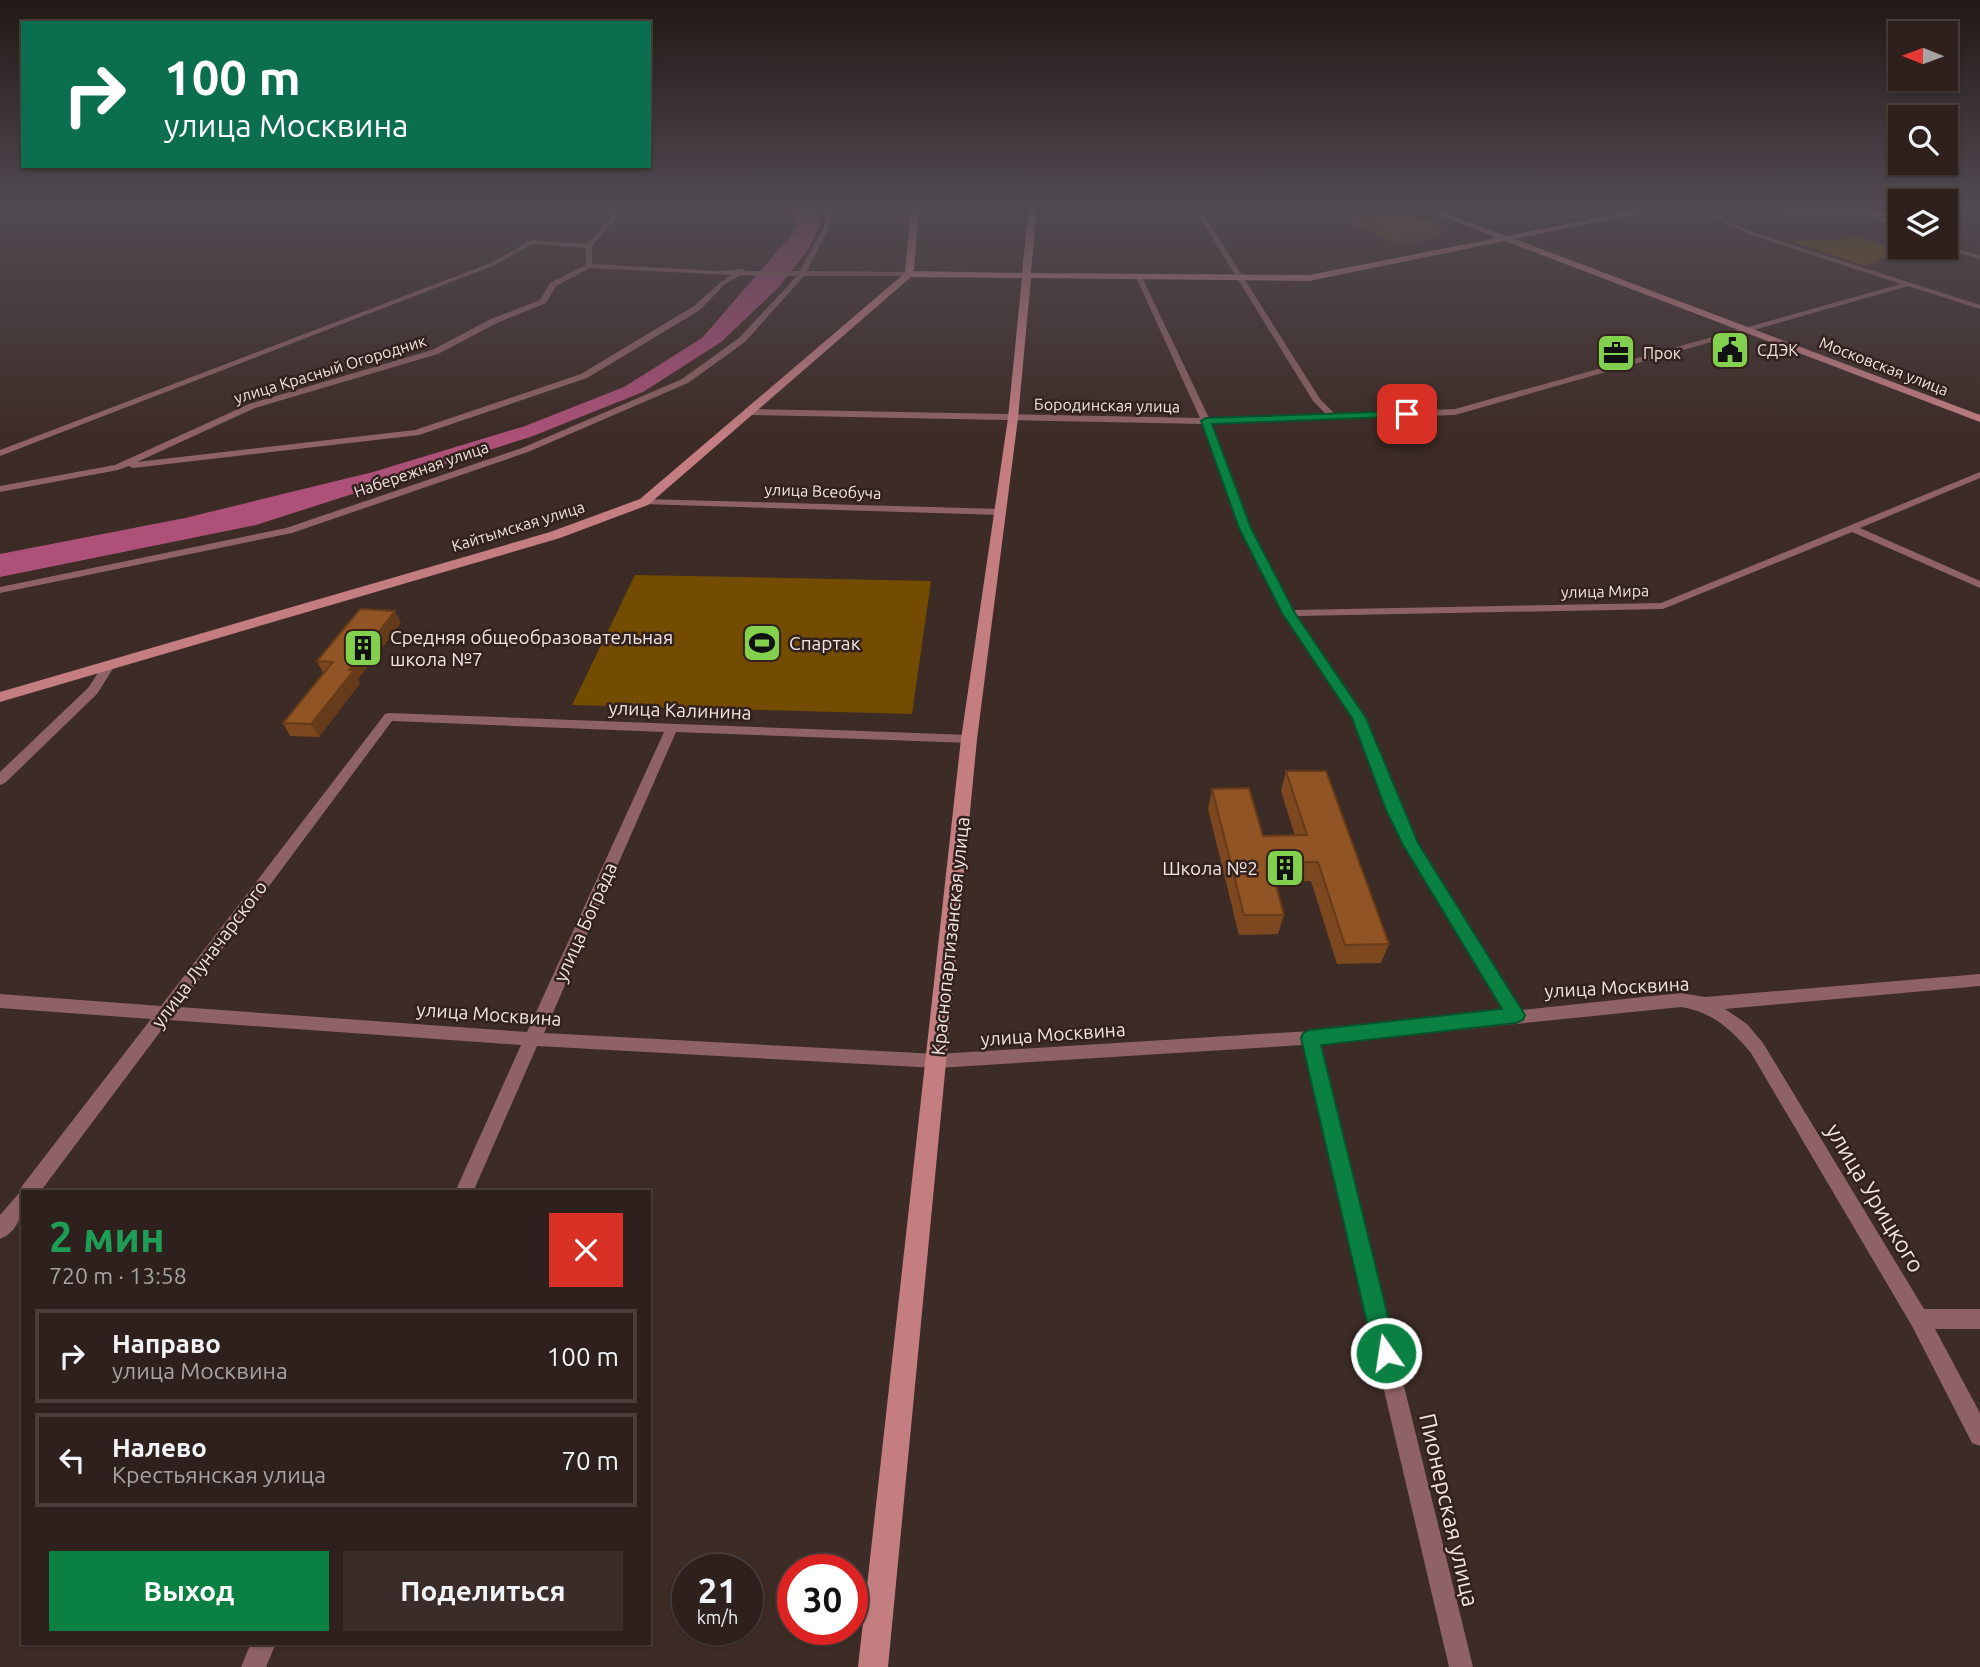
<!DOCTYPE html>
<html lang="ru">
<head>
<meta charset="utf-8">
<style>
	body { margin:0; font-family:Ubuntu,sans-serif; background:#3a2d29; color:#f1f3f6; height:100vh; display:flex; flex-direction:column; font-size:26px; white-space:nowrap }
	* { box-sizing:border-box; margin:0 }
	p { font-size:23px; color:#a7a3a3 }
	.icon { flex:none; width:38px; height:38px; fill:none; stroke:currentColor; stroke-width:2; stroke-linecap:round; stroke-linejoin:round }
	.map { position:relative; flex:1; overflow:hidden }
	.panel { position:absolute; left:21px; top:1190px; width:630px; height:455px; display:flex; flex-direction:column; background:#2e201c; border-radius:0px; box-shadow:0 2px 5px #0004,0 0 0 2px #493e3b }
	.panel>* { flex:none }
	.top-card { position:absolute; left:21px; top:21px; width:630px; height:147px; border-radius:0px; box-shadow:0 2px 5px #0004,0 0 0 2px #493e3b; background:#0b6e4f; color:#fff; overflow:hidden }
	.needle { width:46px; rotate:271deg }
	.controls { position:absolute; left:1888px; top:21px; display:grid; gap:14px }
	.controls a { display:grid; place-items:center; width:70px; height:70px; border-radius:0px; background:#2e201c; box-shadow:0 2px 5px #0004,0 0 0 2px #493e3b; font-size:35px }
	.speed { position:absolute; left:672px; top:1554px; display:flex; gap:14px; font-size:35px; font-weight:700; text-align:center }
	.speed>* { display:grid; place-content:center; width:91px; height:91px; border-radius:50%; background:#2e201c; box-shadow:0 2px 5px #0004,0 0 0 2px #493e3b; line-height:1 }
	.speed small { font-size:18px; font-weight:400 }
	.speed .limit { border:10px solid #d22; background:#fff; color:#111 }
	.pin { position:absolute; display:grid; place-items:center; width:60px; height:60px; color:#fff; margin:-30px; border-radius:14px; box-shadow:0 4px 10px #0006 }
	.me { position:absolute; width:77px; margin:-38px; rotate:347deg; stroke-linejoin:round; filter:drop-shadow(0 0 5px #0008) }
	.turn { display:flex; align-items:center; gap:24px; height:147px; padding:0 28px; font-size:32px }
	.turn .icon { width:91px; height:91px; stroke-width:2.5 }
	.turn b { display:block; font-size:49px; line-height:60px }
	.round { display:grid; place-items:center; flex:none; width:74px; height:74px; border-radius:0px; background:#3a2d29 }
	.head { display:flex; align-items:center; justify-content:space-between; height:119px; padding:0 28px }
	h1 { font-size:42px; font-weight:600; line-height:52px; color:#1e9e55 }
	.primary-button { display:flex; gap:14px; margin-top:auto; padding:14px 28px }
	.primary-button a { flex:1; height:80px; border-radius:0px; background:#0b8043; color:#fff; font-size:28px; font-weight:600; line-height:80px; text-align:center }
	.primary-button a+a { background:#3a2d29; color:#f1f3f6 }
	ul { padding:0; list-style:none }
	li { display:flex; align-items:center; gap:21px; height:94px; margin:0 14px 10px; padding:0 14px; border:4px solid #493e3b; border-radius:0px }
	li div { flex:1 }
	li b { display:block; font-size:26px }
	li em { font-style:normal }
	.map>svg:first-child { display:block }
</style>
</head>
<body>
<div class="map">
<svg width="1980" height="1667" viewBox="0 0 1980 1667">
	<rect width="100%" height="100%" fill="#3d2b26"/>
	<g fill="#734c00">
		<path d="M1859,238l56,17 -16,4 -11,-3 -23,10 -75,-25z"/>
		<path d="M635,575l296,6 -19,133 -340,-9z"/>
	</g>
	<path fill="#ad5178" d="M752,207h60l9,17 -14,27 -30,38 -56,53 -78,50 -110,44 -277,89 -256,52v-23l185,-36 188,-46 152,-46 99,-39 78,-49 97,-112 -7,-12z"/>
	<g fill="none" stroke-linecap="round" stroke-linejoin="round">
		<g fill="#8f6365" fill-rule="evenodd">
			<path d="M611,207h6l-1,11 -24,28v18l125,7 26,-2 3,2h54l24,-45 1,-14 -5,-5h6l5,5 -1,14 -23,45 102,1 3,2 -3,2h-105l-59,66 -57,41 -160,69 -236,81 -292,60v-6l286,-59 236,-80 160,-69 57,-41 58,-62 -56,-1 -16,9 -25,26 -113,68 -168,57 -286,33 -4,-2 -11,4 -118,22v-6l115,-21 134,-61 183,-54 59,-31 49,-19 10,-17 36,-18v-17l-54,-4 -37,21 -495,191v-6l491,-187 40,-23 56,4 23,-26zM590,268l141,7 -10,7 -27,24 -113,68 -166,56 -278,32 118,-54 183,-54 59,-31 49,-20 10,-17z"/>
			<path d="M1193,207h6l121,192 15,15 120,-5 446,-125 -150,-49 -61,-28h7l58,26 225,72v4l-72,-23 -453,129 -244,8 39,105 43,82 368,-7 319,-131v6l-120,50 120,53v7l-128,-56 -189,77 -366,7 68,102 36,92 16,33 104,167 160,-17 24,4 275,-23v12l-255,23 22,15 16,19 161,266h56v20h-45l45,84v33l-8,-3 -60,-117 -161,-273c-20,-24 -39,-41 -70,-46l-361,37 153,623h-24l-146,-622 -366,23 -400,-22 -64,146h-18l66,-147 -352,-25 -129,172h-17c0,19 -3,39 -23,47v-24l20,-23 2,-6 129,-167 -151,-11v-14l161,12 224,-292 4,-1 580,22 6,4 -6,4 -293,-11 -132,301 393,21 373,-23 195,-20 -101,-166 -17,-35 -34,-92 -70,-105 -43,-85 -37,-104 -453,-9 -4,-3 4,-3 450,9 -64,-141 3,-2 3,2 67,141 117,-4 -13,-13zM392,721l272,11 -137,300 -348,-25z"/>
			<path d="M1600,207h8l21,7 -3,2z"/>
			<path d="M1856,207h7l37,20v4z"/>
			<path d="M1946,246l34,9v4l-39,-12z"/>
			<path d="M644,499l357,10 5,3 -5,3 -360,-11 -2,-2z"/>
			<path d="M108,663l6,4 -17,27 -92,89 -5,2v-13l88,-84 16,-24z"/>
			<path d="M251,1643h25l-10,24h-25z"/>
		</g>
		<g fill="#c47e82" fill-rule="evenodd">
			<path d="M911,207h8l-5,64 108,2 7,-66h8l-6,66 278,2 188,-37 -77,-31h10l76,29 144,-29 250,5v4l-250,-5 -135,28 465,176v7l-475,-181 -196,40 -278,-3 -13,140 -41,321 -89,928h-30l103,-928 47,-321 14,-140 -111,-1 -263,228 -88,33 -560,164v-10l550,-160 90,-33 265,-226z"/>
			<path d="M1962,207h8l3,6 -27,3v-4l18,-1z"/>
		</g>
	</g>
	<g fill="#7d481f">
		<path d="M935,207h37l-1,7 -36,-1z"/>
		<path d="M1352,214l91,13 -2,9 -41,9 -50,-22z"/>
		<path d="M401,623l-43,56 2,4 -41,54 -29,-1 -7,-13 40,-50 -6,-12z"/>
		<path d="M1286,771l103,173 -8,19 -44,1 -26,-83 -36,1 9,33 -6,19 -39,1 -31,-126 4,-20 51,47h32l-14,-45z"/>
	</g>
	<g fill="#663b19">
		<path d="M1443,227l-2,9 -41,9 2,-10z"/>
		<path d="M395,611l6,12 -43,56 2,4 -41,54 -8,-13 38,-54z"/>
	</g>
	<g fill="#915424" stroke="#663b19" stroke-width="2">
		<path d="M1390,207h3l50,20 -41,8 -50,-21z"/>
		<path d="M360,609l35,2 -46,59h5l-43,54 -28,-1 50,-61 -16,-1z"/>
		<path d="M1286,771h40l63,173 -44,1 -27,-83 -48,1 14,52h-40l-32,-126 37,-1 14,48 44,-1z"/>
	</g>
	<linearGradient id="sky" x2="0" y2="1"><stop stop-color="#221815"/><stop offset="0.47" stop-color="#514a52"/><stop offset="1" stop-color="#514a52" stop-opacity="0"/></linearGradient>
	<rect width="1980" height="440" fill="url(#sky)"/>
	<path fill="#0b8043" stroke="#07532c" stroke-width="2" d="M1407,411l4,5 -199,8 39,104 44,85 71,105 52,125 107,172 -2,5 -7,3 -195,22 76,308 -3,8 -8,3 -9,-3 -3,-8 -73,-315 3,-6 6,-2 192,-21 -99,-164 -17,-35 -34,-92 -70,-105 -43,-85 -38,-107 5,-3z"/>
	<defs>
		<g id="civic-square" transform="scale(2.0125)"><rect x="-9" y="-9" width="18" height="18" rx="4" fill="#83d04e" stroke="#33211d"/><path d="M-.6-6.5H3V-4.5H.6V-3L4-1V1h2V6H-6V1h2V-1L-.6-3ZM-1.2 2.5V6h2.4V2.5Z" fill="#111"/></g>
		<g id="office-square" transform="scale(2.0125)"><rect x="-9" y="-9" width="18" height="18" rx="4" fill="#83d04e" stroke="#33211d"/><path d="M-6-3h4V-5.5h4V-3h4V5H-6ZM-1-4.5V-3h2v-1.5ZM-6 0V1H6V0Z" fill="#111"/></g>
		<g id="stadium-square" transform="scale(2.0125)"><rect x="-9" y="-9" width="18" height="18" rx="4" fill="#83d04e" stroke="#33211d"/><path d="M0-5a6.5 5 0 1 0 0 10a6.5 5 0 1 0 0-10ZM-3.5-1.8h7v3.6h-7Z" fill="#111"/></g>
		<g id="building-square" transform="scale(2.0125)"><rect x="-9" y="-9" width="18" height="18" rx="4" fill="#83d04e" stroke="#33211d"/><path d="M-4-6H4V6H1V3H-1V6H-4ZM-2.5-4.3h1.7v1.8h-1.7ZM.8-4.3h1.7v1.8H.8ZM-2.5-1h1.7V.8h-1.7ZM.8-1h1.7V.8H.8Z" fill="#111"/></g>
	</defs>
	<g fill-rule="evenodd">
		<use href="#civic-square" x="1730" y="350"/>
		<use href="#office-square" x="1616" y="353"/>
		<use href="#stadium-square" x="762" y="643"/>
		<use href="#building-square" x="363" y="648"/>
		<use href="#building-square" x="1285" y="868"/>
	</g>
	<g text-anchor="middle" stroke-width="5" stroke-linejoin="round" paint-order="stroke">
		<g font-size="16" fill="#f1e5e2" stroke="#33211d" text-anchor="start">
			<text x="1757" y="356">СДЭК</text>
			<text x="1643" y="359">Прок</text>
		</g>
		<g font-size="16" fill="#f1e5e2" stroke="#33211d">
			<text transform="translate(1884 366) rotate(21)" y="6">Московская улица</text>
			<text transform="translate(330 369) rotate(-17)" y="6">улица Красный Огородник</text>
			<text transform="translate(1107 405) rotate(1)" y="6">Бородинская улица</text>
			<text transform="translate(421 469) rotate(-19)" y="6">Набережная улица</text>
			<text transform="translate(823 491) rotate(2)" y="6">улица Всеобуча</text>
			<text transform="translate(518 526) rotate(-17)" y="6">Кайтымская улица</text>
			<text transform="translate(1605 591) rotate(-1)" y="6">улица Мира</text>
		</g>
		<g font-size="19" fill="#f1e5e2" stroke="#33211d" text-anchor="start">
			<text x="390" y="644">Средняя общеобразовательная<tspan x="390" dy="22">школа №7</tspan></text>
			<text x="789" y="650">Спартак</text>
			<text x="1258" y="875" text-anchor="end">Школа №2</text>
		</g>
		<g font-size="19" fill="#f1e5e2" stroke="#33211d">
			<text transform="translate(680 710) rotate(2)" y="7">улица Калинина</text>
			<text transform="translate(585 922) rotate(-66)" y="7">улица Бограда</text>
			<text transform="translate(950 936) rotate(-84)" y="7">Краснопартизанская улица</text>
			<text transform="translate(209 954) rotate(-53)" y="7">улица Луначарского</text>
			<text transform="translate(1617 987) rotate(-3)" y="7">улица Москвина</text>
			<text transform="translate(489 1014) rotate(4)" y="7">улица Москвина</text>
			<text transform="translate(1053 1034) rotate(-4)" y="7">улица Москвина</text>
		</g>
		<g font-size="23" fill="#f1e5e2" stroke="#33211d">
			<text transform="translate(1875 1198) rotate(59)" y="8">улица Урицкого</text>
			<text transform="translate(1449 1510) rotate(77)" y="8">Пионерская улица</text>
		</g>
	</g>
</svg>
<div class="controls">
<a><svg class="needle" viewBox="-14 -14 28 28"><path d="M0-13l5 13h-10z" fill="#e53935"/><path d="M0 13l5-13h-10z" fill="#a7a3a3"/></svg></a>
<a><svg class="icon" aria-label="search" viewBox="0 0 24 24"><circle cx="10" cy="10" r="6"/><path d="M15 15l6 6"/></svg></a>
<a><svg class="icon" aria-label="layers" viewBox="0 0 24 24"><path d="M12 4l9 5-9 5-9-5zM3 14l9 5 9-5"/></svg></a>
</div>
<div class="speed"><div>21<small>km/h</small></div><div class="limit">30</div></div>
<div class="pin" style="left:1407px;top:414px;background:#d93025"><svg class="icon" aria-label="arrive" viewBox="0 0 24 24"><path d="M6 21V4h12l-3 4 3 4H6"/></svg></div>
<svg class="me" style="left:1386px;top:1353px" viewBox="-20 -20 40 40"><circle r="17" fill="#0b8043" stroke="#fff" stroke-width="3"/><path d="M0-11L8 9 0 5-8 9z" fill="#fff"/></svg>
<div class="top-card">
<div class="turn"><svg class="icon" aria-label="right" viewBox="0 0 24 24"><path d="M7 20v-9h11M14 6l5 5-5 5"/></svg><div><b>100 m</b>улица Москвина</div></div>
</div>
<section class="panel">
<div class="head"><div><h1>2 мин</h1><p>720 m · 13:58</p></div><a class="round" style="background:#d93025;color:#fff"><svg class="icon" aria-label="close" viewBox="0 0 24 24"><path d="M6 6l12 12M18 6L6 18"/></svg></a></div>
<ul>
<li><svg class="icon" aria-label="right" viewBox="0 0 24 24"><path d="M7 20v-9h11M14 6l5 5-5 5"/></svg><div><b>Направо</b><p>улица Москвина</p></div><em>100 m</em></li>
<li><svg class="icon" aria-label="left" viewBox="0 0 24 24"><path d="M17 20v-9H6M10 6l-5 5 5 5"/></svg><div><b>Налево</b><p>Крестьянская улица</p></div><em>70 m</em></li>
</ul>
<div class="primary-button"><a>Выход</a><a>Поделиться</a></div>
</section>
</div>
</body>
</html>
